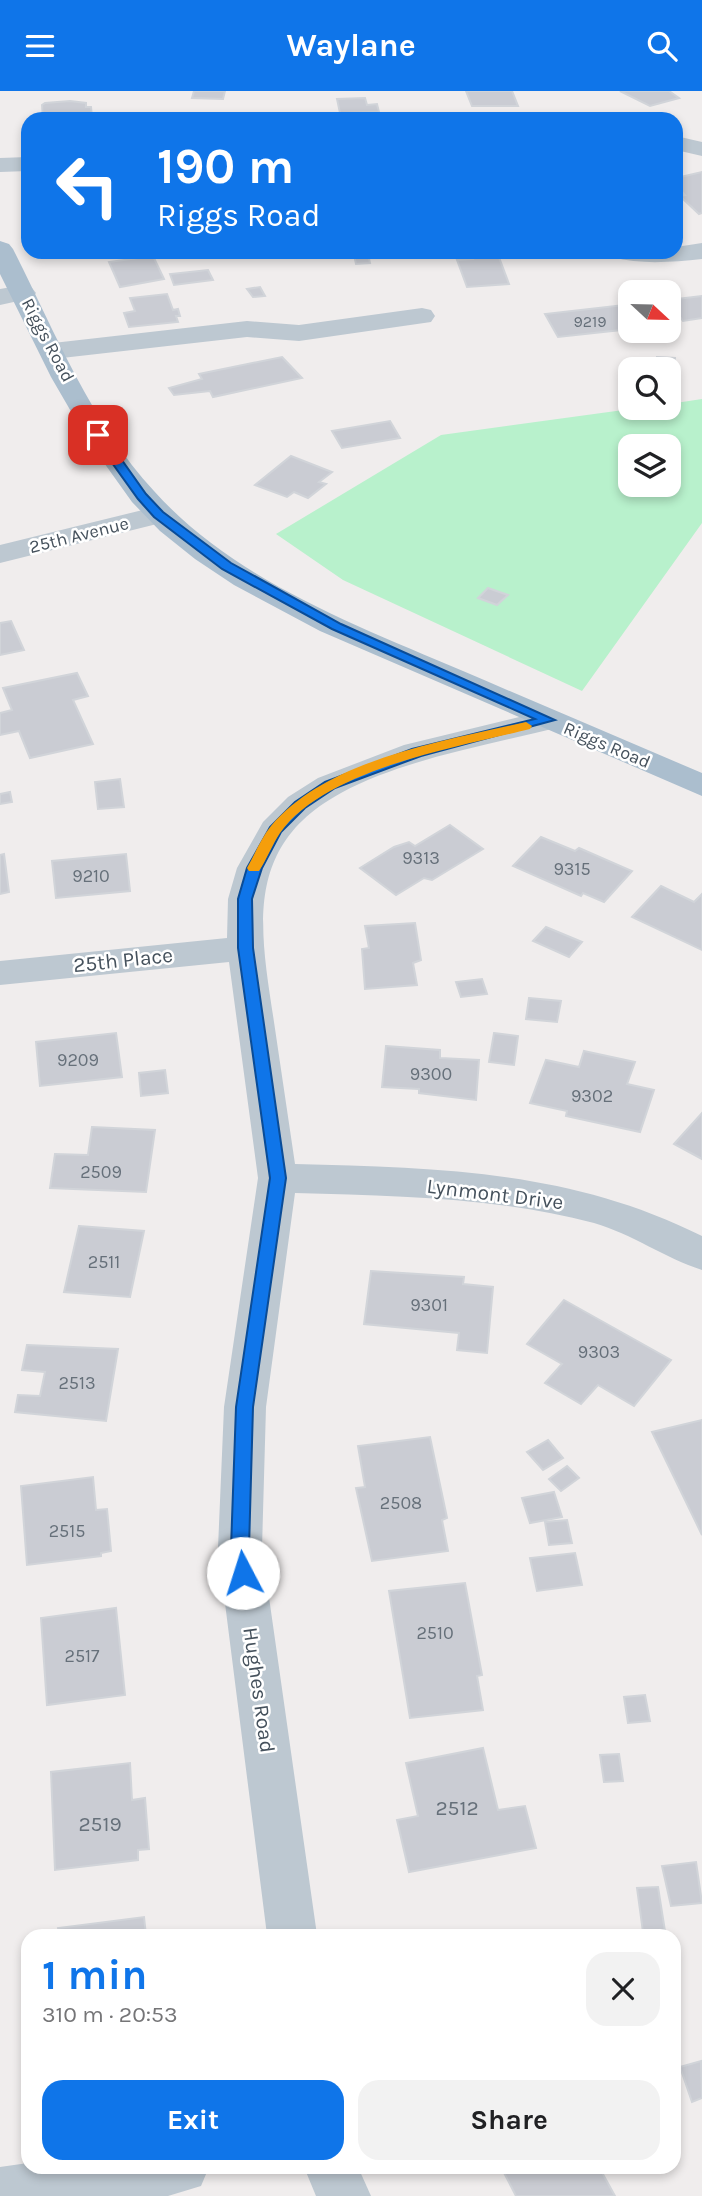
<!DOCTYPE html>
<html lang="en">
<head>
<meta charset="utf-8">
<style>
	body { margin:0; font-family:Karla,sans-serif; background:#f2f2f2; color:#202124; height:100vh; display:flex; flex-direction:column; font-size:26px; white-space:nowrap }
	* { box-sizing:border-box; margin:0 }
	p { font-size:23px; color:#757577 }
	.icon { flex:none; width:38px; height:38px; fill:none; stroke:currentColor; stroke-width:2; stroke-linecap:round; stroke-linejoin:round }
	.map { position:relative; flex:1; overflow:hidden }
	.sheet { position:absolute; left:21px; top:1838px; width:660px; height:245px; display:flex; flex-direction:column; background:#fff; border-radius:21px; box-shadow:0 4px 10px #0003 }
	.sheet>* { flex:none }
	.top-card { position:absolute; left:21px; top:21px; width:662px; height:147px; border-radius:21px; box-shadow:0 4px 10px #0003; background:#0f75e9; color:#fff; overflow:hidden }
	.needle { width:46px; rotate:112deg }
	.buttons { position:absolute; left:618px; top:189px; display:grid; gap:14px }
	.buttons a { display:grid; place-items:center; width:63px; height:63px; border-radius:14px; background:#fff; box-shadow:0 4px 10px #0003; font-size:35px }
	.pin { position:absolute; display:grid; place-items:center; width:60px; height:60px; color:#fff; margin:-30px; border-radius:14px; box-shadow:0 4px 10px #0006 }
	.me { position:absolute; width:77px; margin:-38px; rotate:355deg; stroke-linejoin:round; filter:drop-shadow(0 0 5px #0008) }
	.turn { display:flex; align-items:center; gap:24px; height:147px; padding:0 21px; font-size:32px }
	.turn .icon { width:91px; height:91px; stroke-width:2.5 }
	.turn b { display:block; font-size:49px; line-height:60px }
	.round { display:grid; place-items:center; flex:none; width:74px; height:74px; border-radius:21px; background:#f2f2f2 }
	.head { display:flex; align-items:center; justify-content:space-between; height:119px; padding:0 21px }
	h1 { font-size:42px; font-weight:700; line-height:52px; color:#0f75e9 }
	.primary-button { display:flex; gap:14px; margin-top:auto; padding:14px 21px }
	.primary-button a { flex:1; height:80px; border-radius:21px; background:#0f75e9; color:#fff; font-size:28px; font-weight:700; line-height:80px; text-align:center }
	.primary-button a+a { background:#f2f2f2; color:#202124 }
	header { display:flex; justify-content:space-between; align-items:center; height:91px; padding:0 21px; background:#0f75e9; color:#fff; font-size:32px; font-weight:700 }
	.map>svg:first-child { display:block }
</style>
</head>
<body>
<header><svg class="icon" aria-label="menu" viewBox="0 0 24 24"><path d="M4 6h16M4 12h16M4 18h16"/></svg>Waylane<svg class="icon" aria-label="search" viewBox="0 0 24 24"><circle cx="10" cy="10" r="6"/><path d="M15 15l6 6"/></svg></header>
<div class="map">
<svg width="702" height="2105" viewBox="0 0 702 2105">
	<rect width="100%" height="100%" fill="#f0eded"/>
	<path fill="#b8f1cc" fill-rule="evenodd" d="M702,308v124l-120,168 -239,-111 -67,-46 165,-99 197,-27h30l1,-4zM630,355h38v39h-38z"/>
	<g fill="#caccd3" stroke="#d1d4d9" stroke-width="2">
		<path d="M194,0h31l-2,8 -31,-1z"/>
		<path d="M466,0h46l6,15h-46z"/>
		<path d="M620,0h49l10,7 -29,8z"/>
		<path d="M365,7l2,7 10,-1 2,8 -39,1 -3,-14z"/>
		<path d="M70,10l16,2v4h5l1,10 -54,2 5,-1 -1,-13 3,-2z"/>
		<path d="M702,81v41l-3,1 -19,-18 5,-1 -9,-10v-7z"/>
		<path d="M497,161l12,32 -42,3 -10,-27 16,-1 -2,-6z"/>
		<path d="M368,163l2,9 -14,1 -2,-9z"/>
		<path d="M153,165l11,23 -44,8 -11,-25z"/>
		<path d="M208,179l5,10 -39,5 -4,-11z"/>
		<path d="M260,196l5,9 -12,1 -6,-8z"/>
		<path d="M167,203l6,16 5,-1 2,7h-4l2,6 -49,5 -5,-14 11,-2 -5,-13z"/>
		<path d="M702,205v22l-19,3 -15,-21z"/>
		<path d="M624,214l6,9v15l-72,8 -13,-23z"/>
		<path d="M282,266l20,21 -89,19 -3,-6 -36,4 -5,-7 33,-9 -3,-5z"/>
		<path d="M657,266l18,1v8l-18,-1z"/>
		<path d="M390,330l10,17 -58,10 -10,-17z"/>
		<path d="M291,365l41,16 -13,10 7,2 -18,14 -14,-6 -7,5 -32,-12z"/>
		<path d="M488,497l20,7 -11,10 -19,-7z"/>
		<path d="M11,530l13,29 -24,5v-32z"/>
		<path d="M77,582l11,23 -15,4 20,44 -63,14 -11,-27 -19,4v-22l12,-3 -9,-22z"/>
		<path d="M120,688l4,28 -26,2 -3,-27z"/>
		<path d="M10,701l2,10 -12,2v-10z"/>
		<path d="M450,734l33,24 -51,31 -8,-2 -28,17 -36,-27 34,-21 15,-5 6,4z"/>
		<path d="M541,746l34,14 4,-3 53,23 -28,31 -21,-9 -2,3 -68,-30z"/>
		<path d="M4,763l5,38 -9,2v-39z"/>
		<path d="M126,763l4,37 -74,7 -4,-37z"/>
		<path d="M661,795l33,16 8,-8v56l-70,-33z"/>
		<path d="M415,832l6,37 -8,3 4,22 -52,4 -3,-40 7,-1 -4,-22z"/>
		<path d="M546,836l36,15 -13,15 -36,-16z"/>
		<path d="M482,888l5,15 -26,3 -5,-15z"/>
		<path d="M529,907l32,3 -4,21 -31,-3z"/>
		<path d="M116,942l6,44 -82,9 -4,-44z"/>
		<path d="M494,942l24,3 -4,29 -25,-3z"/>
		<path d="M386,955l54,4v8l39,2 -3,40 -57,-7v-4l-37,-2z"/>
		<path d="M584,960l51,11 -8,22 27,6 -14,42 -74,-16 1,-5 -37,-8 16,-43 33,7z"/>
		<path d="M165,979l3,23 -27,3 -2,-23z"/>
		<path d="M702,1022v46l-28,-15z"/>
		<path d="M92,1036l63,3 -9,62 -96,-4 5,-34 33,1z"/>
		<path d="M79,1135l65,5 -14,66 -66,-5z"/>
		<path d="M371,1180l93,6 -1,7 30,3 -6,66 -30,-3 2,-17 -95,-9z"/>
		<path d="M564,1209l107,60 -37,46 -36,-21 -17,19 -36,-21 17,-19 -35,-20z"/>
		<path d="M27,1254l91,4 -12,72 -91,-9 3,-17 22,1 5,-24 -23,-2z"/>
		<path d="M702,1329v115l-50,-103z"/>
		<path d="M430,1346l17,81 -5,2 6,31 -76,10 -16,-73 9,-1 -7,-41z"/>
		<path d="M548,1349l15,18 -20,12 -16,-18z"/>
		<path d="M567,1375l12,12 -18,13 -12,-12z"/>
		<path d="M93,1386l3,33 11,-1 4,42 -10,2v3l-74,9 -6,-79z"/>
		<path d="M554,1401l8,25 -32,6 -8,-25z"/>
		<path d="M567,1429l5,23 -23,2 -4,-23z"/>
		<path d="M575,1462l7,32 -45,6 -7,-33z"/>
		<path d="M465,1492l17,92 -5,1 6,34 -73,8 -21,-127z"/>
		<path d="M116,1517l9,87 -78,10 -6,-87z"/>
		<path d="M645,1604l5,26 -22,2 -4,-26z"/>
		<path d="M483,1657l15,62 27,-4 11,42 -127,24 -12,-52 21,-4 -12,-53z"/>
		<path d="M619,1663l4,27 -19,1 -4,-27z"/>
		<path d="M130,1672l2,37 13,-2 4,51 -11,1v10l-83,10 -4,-98z"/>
		<path d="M696,1771l6,41 -31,3 -9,-40z"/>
		<path d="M658,1796l7,44 -22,1 -6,-44z"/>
		<path d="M144,1826l2,18h-87l-1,-7z"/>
		<path d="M701,1970l1,37 -10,4 -12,-35z"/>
		<path d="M501,2076h98l16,29h-99z"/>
	</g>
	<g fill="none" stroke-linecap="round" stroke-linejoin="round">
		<g fill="#bdc8d1" fill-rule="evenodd">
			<path d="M676,45l26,6v14l-26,-6z"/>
			<path d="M28,66v14l-28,1v-14z"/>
			<path d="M702,152v16c-30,3 -60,6 -90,-2l-4,-5h68v-5z"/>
			<path d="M23,194l9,3 4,5 -4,5 -32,7v-16z"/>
			<path d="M422,217l9,2 4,6 -4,6 -132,19 -52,-4 -194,22 -9,-2 -4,-6 4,-6 9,-2 194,-22 52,4z"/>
			<path d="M159,415l10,3 5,6 -5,6 -169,42v-18z"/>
			<path d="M548,619l11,3 5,7 -5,7c-69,18 -156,32 -218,66 -98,53 -81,136 -67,229 7,47 14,95 21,142 144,4 275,6 407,72v34c-37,-12 -70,-36 -108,-47 -98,-26 -198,-27 -299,-30l-29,214 -4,141 55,387h-50l-49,-387 6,-141 34,-229 -29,-216 -229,23v-24l227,-23 1,-39 9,-31 26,-46 25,-25 30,-19 86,-33z"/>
			<path d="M28,2072v4h181l-8,19 -33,10h-168v-29z"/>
			<path d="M304,2076h54l13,29h-55z"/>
		</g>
		<path fill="#abbece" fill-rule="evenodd" d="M0,150l9,3 4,5c41,81 78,174 141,242 80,89 201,134 309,180 79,34 159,68 239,102v23l-382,-165 -86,-46 -39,-26 -35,-28 -28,-29 -45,-63 -36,-62 -51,-103z"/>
	</g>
	<path fill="#0f75e9" stroke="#0a4c97" stroke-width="2" d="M94,341h8l44,62 17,18 68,51 110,61 214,96 -134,36 -86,32 -30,20 -24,24 -19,36 -10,31 1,49 33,230 -33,229 -4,141 3,25 -2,6h-13l-6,-31 5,-141 34,-229 -32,-230v-49l9,-31 23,-41 25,-25 30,-20 87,-33 123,-30 -203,-90 -110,-60 -68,-52 -16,-18 -46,-64z"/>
	<path fill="#f59e0b" d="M526,631l6,4 -2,3c-72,18 -205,40 -250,104 -8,12 -13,26 -21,38h-10l-2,-3c8,-14 14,-30 24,-42 56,-67 173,-85 255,-104z"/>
	<g text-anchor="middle" stroke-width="5" stroke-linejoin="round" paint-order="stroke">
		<g font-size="16" fill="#66707a">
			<text x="590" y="236">9219</text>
		</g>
		<g font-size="18" fill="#45515c" stroke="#fff">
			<text transform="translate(48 249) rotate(62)" y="6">Riggs Road</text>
			<text transform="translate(79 444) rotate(-14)" y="6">25th Avenue</text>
			<text transform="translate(607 654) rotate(23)" y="6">Riggs Road</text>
		</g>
		<g font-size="18" fill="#66707a">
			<text x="421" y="773">9313</text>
			<text x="572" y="784">9315</text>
			<text x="91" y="791">9210</text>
			<text x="78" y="975">9209</text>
			<text x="431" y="989">9300</text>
			<text x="592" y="1011">9302</text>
			<text x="101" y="1087">2509</text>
			<text x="104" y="1177">2511</text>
			<text x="429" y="1220">9301</text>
			<text x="599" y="1267">9303</text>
			<text x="77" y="1298">2513</text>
			<text x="401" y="1418">2508</text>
			<text x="67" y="1446">2515</text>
			<text x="435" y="1548">2510</text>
			<text x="82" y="1571">2517</text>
		</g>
		<g font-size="21" fill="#45515c" stroke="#fff">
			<text transform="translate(123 869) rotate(-6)" y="7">25th Place</text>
			<text transform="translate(495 1103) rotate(7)" y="7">Lynmont Drive</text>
			<text transform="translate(259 1599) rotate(82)" y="7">Hughes Road</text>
		</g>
		<g font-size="21" fill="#66707a">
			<text x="457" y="1724">2512</text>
			<text x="100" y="1740">2519</text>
		</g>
	</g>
</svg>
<div class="buttons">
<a><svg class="needle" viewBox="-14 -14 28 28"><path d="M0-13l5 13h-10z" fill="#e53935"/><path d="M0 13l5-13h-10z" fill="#757577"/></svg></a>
<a><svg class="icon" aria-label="search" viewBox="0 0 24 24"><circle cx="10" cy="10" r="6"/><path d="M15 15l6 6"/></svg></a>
<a><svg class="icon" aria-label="layers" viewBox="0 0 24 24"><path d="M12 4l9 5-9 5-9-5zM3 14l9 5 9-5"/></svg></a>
</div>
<div class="pin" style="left:98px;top:344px;background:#d93025"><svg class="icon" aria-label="arrive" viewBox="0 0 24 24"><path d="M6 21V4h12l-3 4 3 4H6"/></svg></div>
<svg class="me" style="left:243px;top:1482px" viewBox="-20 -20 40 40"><circle r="19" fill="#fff"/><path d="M0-13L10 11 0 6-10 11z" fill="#0f75e9"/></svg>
<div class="top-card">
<div class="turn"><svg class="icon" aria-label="left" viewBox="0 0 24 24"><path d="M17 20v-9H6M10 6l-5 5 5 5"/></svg><div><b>190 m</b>Riggs Road</div></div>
</div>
<section class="sheet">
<div class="head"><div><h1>1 min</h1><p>310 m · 20:53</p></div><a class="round"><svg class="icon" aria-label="close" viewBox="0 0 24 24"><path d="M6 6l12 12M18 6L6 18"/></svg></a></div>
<div class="primary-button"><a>Exit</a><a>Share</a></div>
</section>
</div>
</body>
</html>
